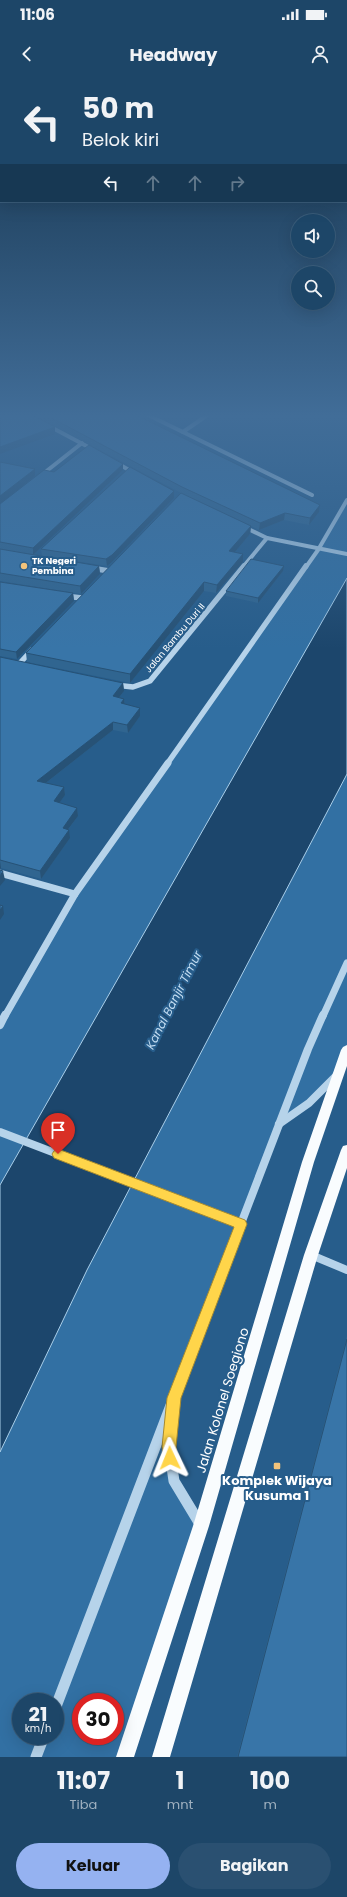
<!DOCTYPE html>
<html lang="id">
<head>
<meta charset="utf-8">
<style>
	body { margin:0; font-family:Poppins,sans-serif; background:#2a5071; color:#f1f3f6; height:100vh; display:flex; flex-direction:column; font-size:15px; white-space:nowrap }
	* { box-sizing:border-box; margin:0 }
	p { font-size:13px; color:#a0b1c0 }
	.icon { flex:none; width:22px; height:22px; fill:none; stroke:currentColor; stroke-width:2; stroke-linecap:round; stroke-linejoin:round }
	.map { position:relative; height:1677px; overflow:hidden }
	.details { display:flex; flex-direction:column; background:#1d4668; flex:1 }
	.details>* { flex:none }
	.guide { position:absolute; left:0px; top:0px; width:347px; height:122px; box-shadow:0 4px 16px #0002,0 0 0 1px #3b5e7c; background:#1d4668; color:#f1f3f6; overflow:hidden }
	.tools { position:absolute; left:291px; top:134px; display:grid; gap:8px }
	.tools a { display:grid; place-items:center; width:44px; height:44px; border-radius:50%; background:#1d4668; box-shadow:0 4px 16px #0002,0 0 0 1px #3b5e7c; font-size:20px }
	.speed { position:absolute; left:12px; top:1613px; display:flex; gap:8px; font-size:20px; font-weight:700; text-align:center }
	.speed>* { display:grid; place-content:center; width:52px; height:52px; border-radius:50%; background:#1d4668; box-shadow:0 4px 16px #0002,0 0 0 1px #3b5e7c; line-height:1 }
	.speed small { font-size:10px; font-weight:400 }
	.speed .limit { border:6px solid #d22; background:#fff; color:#111 }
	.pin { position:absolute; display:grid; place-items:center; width:34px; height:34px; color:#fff; margin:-41px -17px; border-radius:50% 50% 50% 0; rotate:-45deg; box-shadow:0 0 4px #0007 }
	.pin .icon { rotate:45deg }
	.me { position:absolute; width:44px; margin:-22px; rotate:358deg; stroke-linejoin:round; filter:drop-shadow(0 0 3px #0008) }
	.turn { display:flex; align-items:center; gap:14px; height:84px; padding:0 16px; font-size:18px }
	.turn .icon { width:52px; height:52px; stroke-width:2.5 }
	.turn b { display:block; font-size:28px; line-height:34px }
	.lanes { display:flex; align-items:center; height:38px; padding:0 16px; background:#0003; justify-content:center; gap:20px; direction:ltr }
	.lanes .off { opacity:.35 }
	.eta { display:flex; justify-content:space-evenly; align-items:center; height:68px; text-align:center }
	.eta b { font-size:24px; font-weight:700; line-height:28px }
	.button { display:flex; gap:8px; margin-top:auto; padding:8px 16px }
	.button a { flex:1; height:46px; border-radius:24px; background:#95b2f1; color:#111; font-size:16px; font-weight:700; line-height:46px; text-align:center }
	.button a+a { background:#2a5071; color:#f1f3f6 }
	.status { display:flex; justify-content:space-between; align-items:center; height:28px; padding:0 20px; background:#1d4668; direction:ltr }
	.status svg { height:11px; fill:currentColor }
	header { display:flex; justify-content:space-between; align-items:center; height:52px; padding:0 16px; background:#1d4668; font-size:18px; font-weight:700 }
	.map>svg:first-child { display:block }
</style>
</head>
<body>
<div class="status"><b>11:06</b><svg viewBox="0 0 49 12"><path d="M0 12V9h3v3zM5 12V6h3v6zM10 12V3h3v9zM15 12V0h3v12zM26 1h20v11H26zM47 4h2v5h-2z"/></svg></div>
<header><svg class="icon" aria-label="back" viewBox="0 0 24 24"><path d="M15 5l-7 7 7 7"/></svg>Headway<svg class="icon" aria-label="person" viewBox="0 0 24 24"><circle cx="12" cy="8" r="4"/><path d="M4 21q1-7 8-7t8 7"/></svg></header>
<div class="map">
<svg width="347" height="1677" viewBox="0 0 347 1677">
	<rect width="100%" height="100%" fill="#275d8b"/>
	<path fill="#3270a3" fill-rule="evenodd" d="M347,422v548l-8,22 -60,52 -105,274v83l27,45 -76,231h-125v-732l75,-131 243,-344zM21,1622h34v34h-34zM81,1622h34v34h-34z"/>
	<path fill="#1c466c" stroke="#aacfea" d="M347,498v196l-260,496 -87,182v-267z"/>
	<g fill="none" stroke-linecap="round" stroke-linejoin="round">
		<g stroke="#b6d3ea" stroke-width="4">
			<path d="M146,334l166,81"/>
			<path d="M47,345l47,25"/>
			<path d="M183,352l26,-18"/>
			<path d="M115,382l21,12"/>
			<path d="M39,397l43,-34"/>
			<path d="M242,446l25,12 80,16"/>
			<path d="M243,487l24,-29"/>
			<path d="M306,487l12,-17 29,-50"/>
		</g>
		<g stroke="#b6d3ea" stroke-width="5.5">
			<path d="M91,488l18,3"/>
			<path d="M65,516l17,2"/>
			<path d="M19,584l13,-14"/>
			<path d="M115,605l18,2 17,-6 94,-115"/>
			<path d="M167,684l139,-198"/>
		</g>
		<g stroke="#b6d3ea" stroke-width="7">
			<path d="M0,793l75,21"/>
			<path d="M5,936l70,-122 93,-131"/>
			<path d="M323,936l24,-53"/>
		</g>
		<g stroke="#b6d3ea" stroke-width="8">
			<path d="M0,945l5,-10"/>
			<path d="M279,1044l30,-21 28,-28"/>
			<path d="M0,1052l241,92"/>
			<path d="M311,1175l36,15"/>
			<path d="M196,1261l112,-292 15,-34"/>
		</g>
		<g stroke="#b6d3ea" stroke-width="11">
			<path d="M173,1329l-4,38 5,34 26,43"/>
			<path d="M55,1629l141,-369"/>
			<path d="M36,1677l8,-21"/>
		</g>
		<g fill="#f9fcfe" fill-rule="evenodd">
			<path d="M347,965v21l-33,96 -105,364 -75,231h-18l77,-231 109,-364 39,-112 2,-3z"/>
			<path d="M347,1065v23l-29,87 -148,502h-18l152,-502 37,-105 2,-4z"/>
		</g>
	</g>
	<g fill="#306590">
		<path d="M32,334h102l186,91 -1,7 -10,13 -25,-5 -25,10 -8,-4 -1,8 -15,18 8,2v8l-27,31 -12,-2 -74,92 -103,-21 -1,-9 155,-160z"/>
		<path d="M123,384v6l-90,85 66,11 1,8 -19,20 -81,-13v-77l54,-32z"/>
		<path d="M174,418l-62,64 -5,4 -65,-10 -1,-7z"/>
		<path d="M284,486l-1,5 -25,32 -32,-7v-5z"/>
		<path d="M0,502l73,11 1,8 -57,58 -17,-3z"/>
		<path d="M0,577l123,26 1,8 -5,7 5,1 1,5 15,12 -12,17 -15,-3 -67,53 18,4 1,8 -6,8 18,5 1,8 -10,14 2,8 -29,41 -40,-11 -1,1z"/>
		<path d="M347,1256v421h-110z"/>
	</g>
	<g fill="#275276">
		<path d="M55,347v7l-55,20v-7z"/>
		<path d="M123,384v6l-90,85v-7z"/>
		<path d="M35,389v7l-35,28v-8z"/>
		<path d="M174,411v7l-62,64 -5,4 -1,-7z"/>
		<path d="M320,425l-1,7 -10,13 1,-7z"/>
		<path d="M285,433l-1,7 -25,10 1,-7z"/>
		<path d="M251,446l-1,8 -21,25v-8z"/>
		<path d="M243,474v8l-27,31 1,-8z"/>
		<path d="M99,486l1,8 -19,20 -1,-8z"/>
		<path d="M284,486l-1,5 -25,32v-5z"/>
		<path d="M204,502v9l-74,92v-9z"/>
		<path d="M73,513l1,8 -57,58 -1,-7z"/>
		<path d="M123,603l1,8 -10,13 -1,-8z"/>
		<path d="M124,619l1,8 -4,-4z"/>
		<path d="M140,628v8l-12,17 -1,-8z"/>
		<path d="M113,642v8l-75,59 -1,-8z"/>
		<path d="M64,707l1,8 -10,14 -1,-8z"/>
		<path d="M77,728l1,8 -15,20v-8z"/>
		<path d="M69,750l1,8 -29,41 -1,-8z"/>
		<path d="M0,781l1,7 -1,1z"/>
		<path d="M3,791l2,9 -5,6v-10z"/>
		<path d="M3,826l1,8 -4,6v-10z"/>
	</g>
	<g fill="#3875a8" stroke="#275276">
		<path d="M0,334h30l25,13 -55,20z"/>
		<path d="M44,334h90l186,91 -10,13 -25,-5 -25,10 -78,-36z"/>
		<path d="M89,365l34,19 -90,84 -33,-6v-38l44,-34 10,2z"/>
		<path d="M0,382l35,7 -35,27z"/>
		<path d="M130,387l44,24 -62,64 -6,4 -65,-10z"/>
		<path d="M181,413l70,33 -22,25 14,3 -26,31 -13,-3 -74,92 -104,-21z"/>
		<path d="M0,469l99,17 -19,20 -80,-13z"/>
		<path d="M251,479l33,7 -26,32 -32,-7z"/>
		<path d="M0,502l73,11 -57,59 -16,-3z"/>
		<path d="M0,577l123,26 -10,13 11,3 -3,4 19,5 -13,17 -14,-3 -76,59 27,6 -10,14 23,7 -14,20 6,2 -29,41 -40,-11z"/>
		<path d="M0,790l3,1 -3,5z"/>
		<path d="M0,825l3,1 -3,4z"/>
		<path d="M347,1259v418h-109z"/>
	</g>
	<linearGradient id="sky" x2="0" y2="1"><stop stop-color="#15334c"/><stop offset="0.59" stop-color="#416d98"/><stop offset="1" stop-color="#416d98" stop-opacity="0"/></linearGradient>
	<rect width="347" height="569" fill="url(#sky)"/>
	<path fill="#ffd54a" stroke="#a68a30" d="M58,1069l187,71 2,4 -66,174 -5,49 1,11 -2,5 -5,2 -4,-2 -4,-16 5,-49 67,-171 -180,-69 -2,-4 2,-3z"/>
	<g fill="#f2c37b" stroke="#275d8b" stroke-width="1.5">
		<circle cx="24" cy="486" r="4"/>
		<rect x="273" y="1382" width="8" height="8" rx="2"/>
	</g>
	<g text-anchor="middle" stroke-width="4" stroke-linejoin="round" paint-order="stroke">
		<g font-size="9" font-weight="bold" fill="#fff" stroke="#275d8b" text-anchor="start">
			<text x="32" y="484">TK Negeri<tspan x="32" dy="10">Pembina</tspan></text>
		</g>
		<g font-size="9" fill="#fff" stroke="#275d8b">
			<text transform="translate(175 558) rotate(-50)" y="3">Jalan Bambu Duri II</text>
		</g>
		<g font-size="12" font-style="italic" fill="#c2dcf1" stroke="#275d8b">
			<text transform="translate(174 920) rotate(-63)" y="4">Kanal Banjir Timur</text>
		</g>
		<g font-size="13" fill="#fff" stroke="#275d8b">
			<text transform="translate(222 1320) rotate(-73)" y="5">Jalan Kolonel Soegiono</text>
		</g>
		<g font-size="13" font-weight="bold" fill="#fff" stroke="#275d8b">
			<text x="277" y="1405">Komplek Wijaya<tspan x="277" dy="15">Kusuma 1</tspan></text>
		</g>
	</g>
</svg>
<div class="tools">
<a><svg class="icon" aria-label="sound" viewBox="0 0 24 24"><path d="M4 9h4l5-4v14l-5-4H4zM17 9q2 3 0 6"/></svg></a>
<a><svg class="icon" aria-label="search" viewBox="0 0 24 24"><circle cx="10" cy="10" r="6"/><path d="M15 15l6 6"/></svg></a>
</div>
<div class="speed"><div>21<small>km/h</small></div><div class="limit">30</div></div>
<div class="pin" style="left:58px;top:1074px;background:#d93025"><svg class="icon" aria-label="arrive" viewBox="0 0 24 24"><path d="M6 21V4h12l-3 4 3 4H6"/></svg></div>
<svg class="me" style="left:170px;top:1378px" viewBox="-20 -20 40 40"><path d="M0-17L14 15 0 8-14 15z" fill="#ffd54a" stroke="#fff" stroke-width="4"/></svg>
<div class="guide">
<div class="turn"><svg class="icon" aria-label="left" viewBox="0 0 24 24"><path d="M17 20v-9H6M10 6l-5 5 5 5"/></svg><div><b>50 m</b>Belok kiri</div></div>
<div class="lanes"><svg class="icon" aria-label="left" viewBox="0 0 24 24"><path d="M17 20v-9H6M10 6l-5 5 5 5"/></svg><svg class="icon off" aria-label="ahead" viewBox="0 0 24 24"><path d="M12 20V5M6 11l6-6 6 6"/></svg><svg class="icon off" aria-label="ahead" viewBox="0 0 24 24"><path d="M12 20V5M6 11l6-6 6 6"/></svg><svg class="icon off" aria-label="right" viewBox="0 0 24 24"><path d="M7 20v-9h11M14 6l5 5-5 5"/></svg></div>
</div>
</div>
<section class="details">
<div class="eta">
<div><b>11:07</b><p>Tiba</p></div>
<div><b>1</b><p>mnt</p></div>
<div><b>100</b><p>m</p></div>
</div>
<div class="button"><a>Keluar</a><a>Bagikan</a></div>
</section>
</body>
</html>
